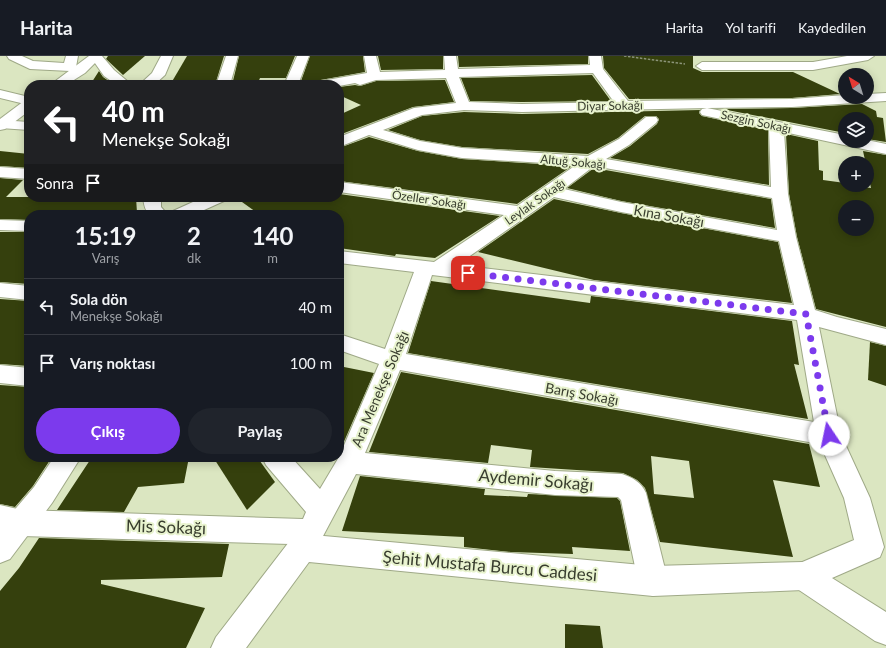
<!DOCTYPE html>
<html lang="tr">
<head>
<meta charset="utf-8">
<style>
	body { margin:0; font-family:Lato,sans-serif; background:#20242c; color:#f1f3f6; height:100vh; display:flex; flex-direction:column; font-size:15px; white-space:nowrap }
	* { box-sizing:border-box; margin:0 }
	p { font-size:13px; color:#9ea1a6 }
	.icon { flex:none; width:22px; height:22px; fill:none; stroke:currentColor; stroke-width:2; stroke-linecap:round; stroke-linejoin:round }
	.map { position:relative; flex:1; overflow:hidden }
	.drawer { position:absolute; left:24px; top:154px; width:320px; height:252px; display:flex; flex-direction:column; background:#171b24; border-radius:16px; box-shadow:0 2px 10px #0003 }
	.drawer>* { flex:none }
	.hud { position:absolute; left:24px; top:24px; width:320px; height:122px; border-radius:16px; box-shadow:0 2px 10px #0003; background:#202124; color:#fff; overflow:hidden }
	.needle { width:26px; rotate:322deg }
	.controls { position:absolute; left:838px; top:12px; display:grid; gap:8px }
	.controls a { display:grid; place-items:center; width:36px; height:36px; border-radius:50%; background:#171b24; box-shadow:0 2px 10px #0003; font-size:20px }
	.pin { position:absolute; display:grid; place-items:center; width:34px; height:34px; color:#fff; margin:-17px; border-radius:8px; box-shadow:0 2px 6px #0006 }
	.me { position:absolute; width:44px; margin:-22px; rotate:349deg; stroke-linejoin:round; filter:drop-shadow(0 0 3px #0008) }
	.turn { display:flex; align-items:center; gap:14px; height:84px; padding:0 12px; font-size:18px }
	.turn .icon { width:52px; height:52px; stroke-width:2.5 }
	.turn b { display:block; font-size:28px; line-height:34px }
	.then { display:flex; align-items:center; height:38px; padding:0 12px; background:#0003; gap:8px; font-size:15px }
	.eta { display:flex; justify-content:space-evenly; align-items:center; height:68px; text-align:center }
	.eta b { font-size:24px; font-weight:700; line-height:28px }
	.cta { display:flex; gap:8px; margin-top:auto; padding:8px 12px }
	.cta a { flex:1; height:46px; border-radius:24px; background:#7c3aed; color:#fff; font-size:16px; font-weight:700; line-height:46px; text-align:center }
	.cta a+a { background:#20242c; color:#f1f3f6 }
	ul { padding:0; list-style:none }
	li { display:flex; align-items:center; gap:12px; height:56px; padding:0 12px; border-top:1px solid #363941 }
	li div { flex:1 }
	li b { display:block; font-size:15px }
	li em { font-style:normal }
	header { display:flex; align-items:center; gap:24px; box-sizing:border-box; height:56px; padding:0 20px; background:#171b24; border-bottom:1px solid #363941 }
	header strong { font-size:19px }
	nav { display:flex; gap:22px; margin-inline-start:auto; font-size:14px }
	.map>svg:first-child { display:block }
</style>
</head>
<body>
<header>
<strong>Harita</strong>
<nav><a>Harita</a><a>Yol tarifi</a><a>Kaydedilen</a></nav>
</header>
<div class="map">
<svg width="886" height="592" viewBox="0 0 886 592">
	<rect width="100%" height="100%" fill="#dbe6c1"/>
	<g fill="#35400d" fill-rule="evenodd">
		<path d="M108,0h37l-22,19 -17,-16z"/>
		<path d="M187,0h37l-9,29h-45z"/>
		<path d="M239,0h56l-9,22h-26l-3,7h-25z"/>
		<path d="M310,0h53l2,16 -50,9h-14z"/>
		<path d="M378,0h65v13l-62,1z"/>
		<path d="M458,0h130v8l-129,3z"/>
		<path d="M603,0h90v12l9,4h91l47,22 -48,4 -163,1 -25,-31z"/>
		<path d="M99,15l4,6 10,7 -23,1z"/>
		<path d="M592,19l19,26 -89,1 -52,-1 -9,-23z"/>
		<path d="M445,24l9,22 -41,5 -74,28v-20l22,-10 -22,-10v-8l16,-2 5,1 16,-5z"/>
		<path d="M862,48l14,7 1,6 6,1 3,24 -19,-3v-20h-22v14l-123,-24 70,-1z"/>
		<path d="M700,54l-1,3 3,3 66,14 1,55 -159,-27 20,-12 27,-22 2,-5 -3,-3h-11l-27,22 -30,16 -126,-7 -42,-7 -32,-10 34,-14 42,-4 58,2z"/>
		<path d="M786,78l32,7 1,29 4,1v9l22,3v2l26,3 -8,-37 23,4v172l-70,-18 -19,-72 -8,-43zM845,151h22v22h-22z"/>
		<path d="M369,81l49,14 44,8 110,7 -55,38 -178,-23v-33z"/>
		<path d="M0,95l29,3v14l-29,-2z"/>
		<path d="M594,112l177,31 4,29 -154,-27 -54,-13z"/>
		<path d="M0,122l23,2 -17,17h130l1,16 -108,2v5l-29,-1z"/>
		<path d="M339,138l161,22 -65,42 -39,-4 -1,2 -56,-8v-33h-79l-25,-18h104z"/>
		<path d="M554,143l67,14 157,29 14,61 -198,-23 -116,-28z"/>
		<path d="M0,176h29v52l-29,-2z"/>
		<path d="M431,225l159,22 1,-7 201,25 7,44 -5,-1 14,55 -400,-66z"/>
		<path d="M0,243l29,2v65l-29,-2z"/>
		<path d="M870,286l16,4v40l-18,-6z"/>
		<path d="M339,310l35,7 -35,80z"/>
		<path d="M401,316l408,72 11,43 -47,-7 20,77 -133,-15 -15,-54 -8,-8 -14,-7 -93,-6 2,-17 -41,-5 -3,18 -119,-11zM651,400l38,5 5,37 -40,-4z"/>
		<path d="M0,329l29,2v70h23l-19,29 -18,21 -15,-3z"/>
		<path d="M92,401h97l-5,26 -46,4 -14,25 -67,-2z"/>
		<path d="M213,401h44l18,25 -28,28z"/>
		<path d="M360,420l125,13 -1,6 43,2 1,-3 89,4 3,3 10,50 -58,-4 1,7 -62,-2 -47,-5v-10l-122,-6z"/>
		<path d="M39,482l190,6 -7,33 -121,3v4l104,24 -19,40h-186v-57l19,-23z"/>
		<path d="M565,568l35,2 3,22h-38z"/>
	</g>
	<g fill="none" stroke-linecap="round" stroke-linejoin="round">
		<g stroke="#9fa987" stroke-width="2">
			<g id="minor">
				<path d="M7,0h15l11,5 31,2 2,-7h12l-2,11 -6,4 -40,-2 -21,-10z"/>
				<path d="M161,0h12l-8,19 -11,10h-15l13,-12z"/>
				<path d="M297,0h12l-11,29h-14z"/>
				<path d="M364,0h12l4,16 65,-2 -1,-14h12l2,13 132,-4 -1,-9h12l2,13 25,32 164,-2 53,-4v2h22v-3l19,-1v8l-94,6 -85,1 138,27v6l22,-1 19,4v10l-102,-22 4,62 8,43 19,73 22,7 49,12v16l-67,-18 22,108 29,63 14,49 -4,10 -48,21 54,34v33l-11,-4 -82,-55 -5,-10 5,-10 61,-26 -10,-42 -24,-54 -420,-74 -35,83 190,18 67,3c11,4 19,8 24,19l22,88 -5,10 -10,5 -10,-5 -5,-10 -17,-81 -3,-3 -63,-2 -199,-21 -42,79 -10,4 -10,-4 -4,-9 -268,-8 -22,-5v-26l22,5 281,9 3,-7 -40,-47 -4,-8h29l29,32 19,-32 40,-93 -40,-14v-16l46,15 29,-77 -75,-9v-12l95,11 70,-47 -165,-23v-10l178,24 59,-41 -114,-7 -44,-8 -49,-15 -30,12v-10l75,-29 42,-5 -10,-25 -70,2 -16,5 -5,-2 -16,3 -25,-1 2,-3 5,-1 46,-8zM593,17l21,29 -92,2 -53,-2 -10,-25zM707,52l-5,1 -2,3 2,3 67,14 2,58 -165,-28 23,-14 27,-22 2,-3 -2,-3h-10l-27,22 -31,17 -126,-8 -42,-7 -37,-11 39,-15 42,-5 58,2zM594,110l178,32 5,32 -156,-28 -57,-13zM554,141l67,15 158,29 15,64 -337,-40zM432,219l365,45 17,102 -408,-68z"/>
				<path d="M847,0h27l-6,4 -55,10h-111l-6,-4 6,-4h111z"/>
				<path d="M0,34l29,7v8l-29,-7z"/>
				<path d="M0,64l29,2v8l-29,-2z"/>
				<path d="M0,111l29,2v10l-29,-2z"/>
				<path d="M204,141h23l-3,4 -31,14h-23l3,-4z"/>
				<path d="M0,164l29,1v10l-29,-1z"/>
				<path d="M0,227l29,3v14l-29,-3z"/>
				<path d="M0,309l29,3v18l-29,-3z"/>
			</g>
		</g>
		<g stroke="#9fa987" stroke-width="2">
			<g id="tertiary">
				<path d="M90,0h12l12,14 18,15h-15l-13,-9z"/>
				<path d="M226,0h12l-8,29h-14z"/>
				<path d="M143,141h18v10l7,8c-18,0 -23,2 -25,-18z"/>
				<path d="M54,401h27l-29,46 -42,56 -10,4v-36l34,-40z"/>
				<path d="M302,478l351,32 150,-4 10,4 5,10 -5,10 -10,4 -150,6 -344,-34 -63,86h-35l5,-11 76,-99z"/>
			</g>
		</g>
		<g stroke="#9fa987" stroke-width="2">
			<g id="secondary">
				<path d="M89,0h13l-17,17 -19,12h-16z"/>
				<path d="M29,44v11l-24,18 -5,1v-11l24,-18z"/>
			</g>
		</g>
		<path stroke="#8c9479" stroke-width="1.5" stroke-dasharray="2.5 1.5" stroke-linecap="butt" d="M624,0l61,8"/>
		<use href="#minor" fill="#fff" fill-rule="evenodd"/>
		<use href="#tertiary" fill="#fff" fill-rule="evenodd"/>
		<use href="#secondary" fill="#fff" fill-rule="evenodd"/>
	</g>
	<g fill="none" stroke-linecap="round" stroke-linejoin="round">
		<path stroke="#7c3aed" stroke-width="7" stroke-dasharray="0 12.6" d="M468,217l338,41 23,121"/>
	</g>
	<g text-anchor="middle" stroke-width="4" stroke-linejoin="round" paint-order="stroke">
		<g font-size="12" fill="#383d2e" stroke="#e8f3ce">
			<text transform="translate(610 50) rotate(-1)" y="4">Diyar Sokağı</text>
			<text transform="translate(756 66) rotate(12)" y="4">Sezgin Sokağı</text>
			<text transform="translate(573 106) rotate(5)" y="4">Altuğ Sokağı</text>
			<text transform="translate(429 144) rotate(8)" y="4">Özeller Sokağı</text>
			<text transform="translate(535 146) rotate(-35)" y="4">Leylak Sokağı</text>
		</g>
		<g font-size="14" fill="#383d2e" stroke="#e8f3ce">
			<text transform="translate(669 160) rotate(10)" y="5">Kına Sokağı</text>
			<text transform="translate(380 333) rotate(-67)" y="5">Ara Menekşe Sokağı</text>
			<text transform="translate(582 338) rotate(10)" y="5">Barış Sokağı</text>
		</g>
		<g font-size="17" fill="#383d2e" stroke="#e8f3ce">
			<text transform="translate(536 424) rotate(5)" y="6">Aydemir Sokağı</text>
			<text transform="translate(166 471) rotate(2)" y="6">Mis Sokağı</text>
			<text transform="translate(490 510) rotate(5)" y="6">Şehit Mustafa Burcu Caddesi</text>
		</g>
	</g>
</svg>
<div class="controls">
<a><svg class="needle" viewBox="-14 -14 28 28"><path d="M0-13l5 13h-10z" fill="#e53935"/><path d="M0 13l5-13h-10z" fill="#9ea1a6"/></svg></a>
<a><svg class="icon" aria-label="layers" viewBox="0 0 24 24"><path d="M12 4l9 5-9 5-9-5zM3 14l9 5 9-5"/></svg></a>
<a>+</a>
<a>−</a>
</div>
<div class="pin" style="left:468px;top:217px;background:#d93025"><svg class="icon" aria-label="arrive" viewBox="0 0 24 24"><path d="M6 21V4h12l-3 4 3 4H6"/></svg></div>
<svg class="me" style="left:829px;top:379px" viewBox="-20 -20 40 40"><circle r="19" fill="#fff"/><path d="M0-13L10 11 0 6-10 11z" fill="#7c3aed"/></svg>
<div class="hud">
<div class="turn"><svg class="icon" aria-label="left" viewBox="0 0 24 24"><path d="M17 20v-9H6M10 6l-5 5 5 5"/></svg><div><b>40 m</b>Menekşe Sokağı</div></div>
<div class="then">Sonra<svg class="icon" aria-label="arrive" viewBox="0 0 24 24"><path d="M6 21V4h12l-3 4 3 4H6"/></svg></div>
</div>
<section class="drawer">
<div class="eta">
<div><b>15:19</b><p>Varış</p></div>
<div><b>2</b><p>dk</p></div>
<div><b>140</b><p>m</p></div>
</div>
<ul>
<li><svg class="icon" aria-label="left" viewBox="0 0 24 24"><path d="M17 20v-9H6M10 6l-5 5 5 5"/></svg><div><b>Sola dön</b><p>Menekşe Sokağı</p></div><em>40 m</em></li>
<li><svg class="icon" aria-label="arrive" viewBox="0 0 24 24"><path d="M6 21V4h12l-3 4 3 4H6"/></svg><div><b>Varış noktası</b></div><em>100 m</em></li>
</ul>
<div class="cta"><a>Çıkış</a><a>Paylaş</a></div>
</section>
</div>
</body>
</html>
